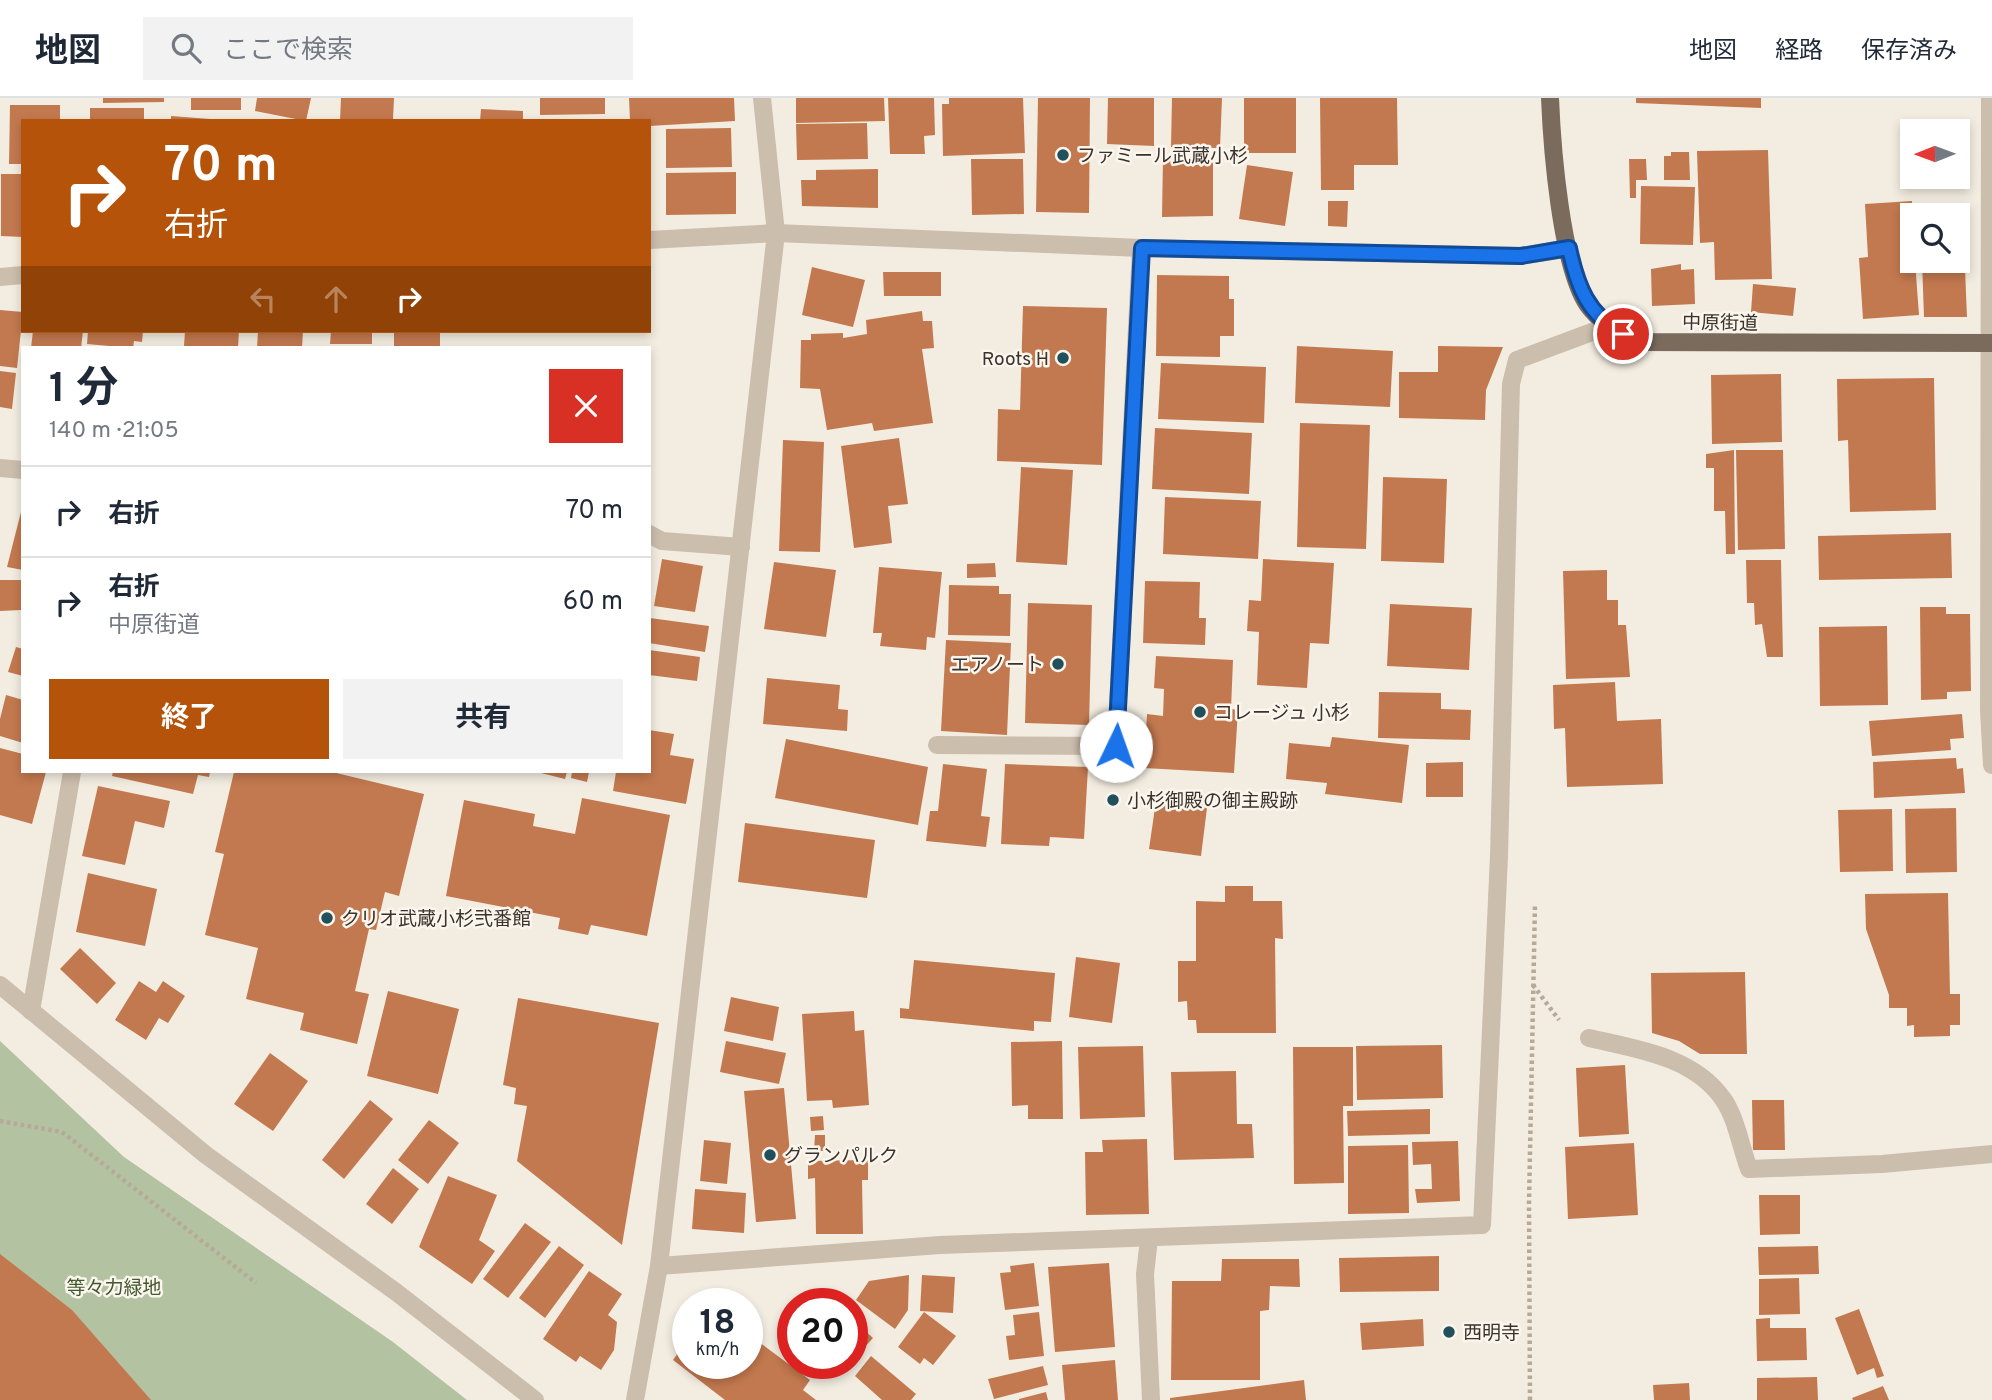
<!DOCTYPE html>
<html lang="ja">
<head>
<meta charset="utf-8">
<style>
	body { margin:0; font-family:Overpass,"Noto Sans JP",sans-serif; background:#f2f2f3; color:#1f2937; height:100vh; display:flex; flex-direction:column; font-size:26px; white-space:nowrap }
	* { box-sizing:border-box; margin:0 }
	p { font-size:23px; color:#747a83 }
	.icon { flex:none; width:38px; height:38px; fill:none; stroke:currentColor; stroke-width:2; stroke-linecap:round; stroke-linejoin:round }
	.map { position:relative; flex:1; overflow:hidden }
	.drawer { position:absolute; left:21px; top:248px; width:630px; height:427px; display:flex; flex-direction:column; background:#fff; border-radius:0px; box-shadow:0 4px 10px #0003 }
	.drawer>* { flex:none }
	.banner { position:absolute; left:21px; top:21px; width:630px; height:214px; border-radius:0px; box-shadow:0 4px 10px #0003; background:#b45309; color:#fff; overflow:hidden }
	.needle { width:46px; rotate:269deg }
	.tools { position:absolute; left:1900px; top:21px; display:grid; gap:14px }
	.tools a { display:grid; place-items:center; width:70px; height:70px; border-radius:0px; background:#fff; box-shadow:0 4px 10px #0003; font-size:35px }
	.speed { position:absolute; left:672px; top:1190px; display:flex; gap:14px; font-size:35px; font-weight:700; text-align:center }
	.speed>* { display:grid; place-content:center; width:91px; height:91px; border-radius:50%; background:#fff; box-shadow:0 4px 10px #0003; line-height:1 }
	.speed small { font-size:18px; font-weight:400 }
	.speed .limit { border:10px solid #d22; background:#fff; color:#111 }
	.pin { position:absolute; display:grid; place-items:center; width:60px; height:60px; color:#fff; margin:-30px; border:4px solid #fff; border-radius:50%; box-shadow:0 2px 7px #0007 }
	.me { position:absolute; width:77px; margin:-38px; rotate:3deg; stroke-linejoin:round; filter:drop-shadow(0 0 5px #0008) }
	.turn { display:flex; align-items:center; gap:24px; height:147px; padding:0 28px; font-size:32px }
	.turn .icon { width:91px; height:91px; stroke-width:2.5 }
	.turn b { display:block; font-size:49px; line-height:60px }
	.lanes { display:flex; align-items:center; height:66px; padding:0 28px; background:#0003; justify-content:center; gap:35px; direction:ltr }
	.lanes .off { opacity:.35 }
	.round { display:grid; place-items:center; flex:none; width:74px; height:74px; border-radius:0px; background:#f2f2f3 }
	.overview { display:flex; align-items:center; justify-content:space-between; height:119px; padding:0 28px }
	h1 { font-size:42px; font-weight:700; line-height:52px }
	.button { display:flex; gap:14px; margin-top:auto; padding:14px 28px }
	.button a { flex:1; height:80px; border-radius:0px; background:#b45309; color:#fff; font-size:28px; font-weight:700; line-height:80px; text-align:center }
	.button a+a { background:#f2f2f3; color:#1f2937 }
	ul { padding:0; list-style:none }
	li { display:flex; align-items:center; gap:21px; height:91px; padding:0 28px; border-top:2px solid #e0e1e3 }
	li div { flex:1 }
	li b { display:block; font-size:26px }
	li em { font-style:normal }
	header { display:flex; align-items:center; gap:42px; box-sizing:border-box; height:98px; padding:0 35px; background:#fff; border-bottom:2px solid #e0e1e3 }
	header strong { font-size:33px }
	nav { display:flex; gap:38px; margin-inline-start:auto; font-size:24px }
	.search { width:490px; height:63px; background:#f2f2f3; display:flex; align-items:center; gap:18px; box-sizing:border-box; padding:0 24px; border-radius:0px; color:#747a83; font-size:26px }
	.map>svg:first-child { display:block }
</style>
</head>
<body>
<header>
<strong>地図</strong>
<div class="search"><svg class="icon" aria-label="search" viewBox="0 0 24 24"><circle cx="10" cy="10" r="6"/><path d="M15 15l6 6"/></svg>ここで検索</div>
<nav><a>地図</a><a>経路</a><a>保存済み</a></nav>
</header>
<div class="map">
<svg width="1992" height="1302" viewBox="0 0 1992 1302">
	<rect width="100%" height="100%" fill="#f3ede1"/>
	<path fill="#b3c2a1" d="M0,943l124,116 269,185 74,58h-467z"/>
	<g fill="#c3794f">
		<path d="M103,0h61v4l-61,1z"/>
		<rect x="191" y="0" width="50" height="12"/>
		<path d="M257,0h54l-5,23 -51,-10z"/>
		<path d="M341,0h53l-1,21 -53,2z"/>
		<path d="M540,0h65v16l-65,1z"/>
		<path d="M629,0h105l1,23 -86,5v-5h-19z"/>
		<path d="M796,0h88l1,23 -89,2z"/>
		<path d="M888,0h46l1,37 -11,1 1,18h-35z"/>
		<path d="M949,0h74l2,55 -82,3 -1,-52h7z"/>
		<path d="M1038,0h52l-1,115 -53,-1z"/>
		<path d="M1108,0h46v48l-47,-2z"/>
		<path d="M1172,0h50l-2,50 -49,-1z"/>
		<rect x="1244" y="0" width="52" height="55"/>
		<path d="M1320,0h77l1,67h-44v25h-33z"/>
		<path d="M1636,0h125v10l-125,-5z"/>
		<path d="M10,7h50v16h-37v43h-14z"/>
		<rect x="90" y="10" width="54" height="13"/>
		<path d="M481,11l42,2v10h-43z"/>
		<path d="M171,18l39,3v2h-39z"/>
		<path d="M867,25l1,36 -71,1 -1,-36z"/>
		<path d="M731,30l1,39 -66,1v-39z"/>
		<path d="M1768,52l4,129 -57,1 -1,-38 -14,1 -3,-92z"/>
		<path d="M1671,54h18l1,28h-26v-24h7z"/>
		<path d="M1163,59h50v59l-51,1z"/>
		<path d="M971,61h52l1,55 -52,1z"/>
		<path d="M1629,61h17l1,21h-11v18h-6z"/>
		<path d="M1247,67l46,7 -8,54 -46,-7z"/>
		<path d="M878,71v39l-76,-2 -1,-26h15v-10z"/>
		<path d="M736,74v42l-70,1v-42z"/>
		<path d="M1,76h22v63l-22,-1z"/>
		<path d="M1641,88l54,1 -2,58 -53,-1z"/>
		<path d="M1328,103h20l-1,26 -19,-1z"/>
		<path d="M1912,103l1,60h2l4,54 -56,4 -4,-61 9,-1 -3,-53z"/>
		<path d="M1958,146h6l3,73h-43l-2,-56h36z"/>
		<path d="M1681,166v6l13,-1 1,35 -43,2 -1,-37z"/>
		<path d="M812,169l53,13 -12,47 -51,-12z"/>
		<path d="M883,174h58v24h-57z"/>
		<path d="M1157,177l72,1v23h5v37h-14v21l-64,-1z"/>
		<path d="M1753,186l43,4 -3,28 -42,-4z"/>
		<path d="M1023,208l84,2 -5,157 -105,-4 1,-52 22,1z"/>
		<path d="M0,212l23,2 -6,56 -17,-2z"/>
		<path d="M922,213l1,10h9l2,27 -12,1 11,74 -59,8 -2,-8 -45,7 -7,-41 -20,-1 1,-48h10v-6l32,-1v5l24,-4 -1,-14z"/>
		<path d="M33,233h50l-2,17h-50z"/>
		<path d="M88,233h55l-1,11 -8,-1 -1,7 -46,-4z"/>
		<path d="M185,233h54l-1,17 -54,-2z"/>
		<path d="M258,233h45l-1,17h-45z"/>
		<path d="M331,233h41v13h-42z"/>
		<rect x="394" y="233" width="46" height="17"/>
		<path d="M1297,248l96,5 -3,56 -95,-4z"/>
		<path d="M1438,248l65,1 -17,43 -1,30 -86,-2v-46h39z"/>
		<path d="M1161,265l105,4 -2,56 -106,-4z"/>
		<path d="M0,273l16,2 -4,36 -12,-2z"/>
		<path d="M1781,276l1,68 -70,2 -1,-69z"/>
		<path d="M1934,280l2,132 -86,2 -2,-72 -10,1 -1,-62z"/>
		<path d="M1300,325l70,2 -4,124 -69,-2z"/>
		<path d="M1155,330l97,5 -3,61 -97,-5z"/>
		<path d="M899,340l9,66 -20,2 4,37 -38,5 -13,-102z"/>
		<path d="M783,342l41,2 -4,110 -41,-1z"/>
		<path d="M1734,352l1,104h-9l-1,-43h-11v-43h-8v-14z"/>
		<path d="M1736,352h47l2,99 -47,1z"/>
		<path d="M1021,369l52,3 -6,95 -51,-3z"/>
		<path d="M1383,379l64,2 -3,84 -63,-2z"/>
		<path d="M1165,399l96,4 -3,58 -95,-5z"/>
		<path d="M22,410h1v62l-16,-3z"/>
		<path d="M1951,435l1,45 -133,2 -1,-44z"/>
		<path d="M662,461l41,7 -8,46 -41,-6z"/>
		<path d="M1263,461l71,4 -5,81 -19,-1 -3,45 -50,-3 2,-53 -12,-1 2,-31 12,1z"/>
		<path d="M1746,462h35l2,97h-16l-5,-33 -7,1 -1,-22h-7z"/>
		<path d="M774,464l62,8 -10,67 -62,-8z"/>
		<path d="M995,465l1,14 -29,1v-14z"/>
		<path d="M879,469l63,5 -7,66 -8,-1 -1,13 -46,-4 2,-13h-9z"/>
		<path d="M1607,472v30h11v25h8l4,52 -64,2 -3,-108z"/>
		<path d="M0,482h21l1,30 -22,1z"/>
		<path d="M1145,483l55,1 -1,36h7l-1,27 -62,-2z"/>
		<path d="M949,487l50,1v8h12l-1,42 -62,-1z"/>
		<path d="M1028,505l64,2 -3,120 -64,-2z"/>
		<path d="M1390,506l82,4 -3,62 -82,-4z"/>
		<path d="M1920,509h26v7h24l1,77 -24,1v7l-26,1z"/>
		<path d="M650,520l59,8 -4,26 -56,-9z"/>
		<path d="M1887,528l1,79 -68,1 -1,-79z"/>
		<path d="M946,542l65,3 -4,92 -66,-4z"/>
		<path d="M16,549l7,2v27l-15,-4z"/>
		<path d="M649,552l51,7 -3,24 -48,-6z"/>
		<path d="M1156,558l77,4 -2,49 7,1 -4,63 -90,-5 3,-54 16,2 1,-27 -10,-1z"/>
		<path d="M767,580l73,7 -2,24 10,1 -1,21 -84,-7z"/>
		<path d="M1615,584l2,39 44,-2 2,65 -96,3 -2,-59 -11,1 -1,-44z"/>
		<path d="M1379,594l62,1v16l30,1 -1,30 -92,-2z"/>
		<path d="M6,597l17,5v43l-23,-7v-17z"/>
		<path d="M1962,616l2,24 -14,1 1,11 -79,6 -3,-35z"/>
		<path d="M649,632l25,4 -4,21 24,4 -8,45 -73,-13 3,-19h33z"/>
		<path d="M1332,639l77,8 -7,58 -77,-9 2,-11 -41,-4 3,-36 41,4z"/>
		<path d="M786,641l142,28 -10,58 -143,-27z"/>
		<path d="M0,650l23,6v18h23l-14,52 -32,-9z"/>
		<path d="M1956,660l1,11 6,-1 2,25 -91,5 -1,-36z"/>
		<path d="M1463,664v35h-37v-34z"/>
		<path d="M943,666l44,5 -6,47 9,1 -4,30 -60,-6 4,-30h8z"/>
		<path d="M1005,666l83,3 -4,72 -34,-2 -1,9 -48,-2z"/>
		<path d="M113,674h97l-1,5 -11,-2 -5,19 -81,-18z"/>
		<path d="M234,674h98l92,22 -25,102 -14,-4 -9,38 -7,-1 -14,62 14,3 -12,50 -57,-14 4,-17 -58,-14 12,-51 -53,-13 19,-81 -9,-2z"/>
		<path d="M537,674h30l-2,7z"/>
		<path d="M572,674h17l-2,10 -16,-4z"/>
		<path d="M98,688l72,15 -6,27 -29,-7 -10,44 -43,-9z"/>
		<path d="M1157,696l51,6 -7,56 -52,-7z"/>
		<path d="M582,700l88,17 -23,121 -56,-11 -3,10 -30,-6 2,-11 -114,-22 18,-96 71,14 -2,12 42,8z"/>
		<path d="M1956,710l1,64 -51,1 -1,-64z"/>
		<path d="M1892,711l1,62 -53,1 -2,-62z"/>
		<path d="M745,725l130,17 -8,58 -129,-16z"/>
		<path d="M88,775l69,16 -12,57 -69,-14z"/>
		<path d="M1225,788h28v15h29l1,38 -8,-1 1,95h-79l-1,-13h-8l-1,-19 -9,1v-41h18v-60l29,1z"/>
		<path d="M1948,795l2,101h10v31h-10v11l-36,1v-12l-7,1v-18h-18v-13l-23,-66 -1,-35z"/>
		<path d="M80,850l36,35 -19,21 -37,-35z"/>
		<path d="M1076,859l44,6 -8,60 -43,-6z"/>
		<path d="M914,862l141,13 -4,49 -17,-1v10l-134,-13v-10l9,1z"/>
		<path d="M1745,874l2,82h-47l-21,-13 -27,-8 -1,-60z"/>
		<path d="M139,883l17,11 7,-11 22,15 -17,27 -9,-5 -13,22 -31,-20z"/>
		<path d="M388,893l71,18 -21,85 -71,-18z"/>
		<path d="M731,899l48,10 -6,34 -49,-10z"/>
		<path d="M518,900l141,25 -37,222 -105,-84 10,-55 -13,-2 2,-16 -13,-3z"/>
		<path d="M854,913l1,20 9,-1 5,75 -36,3 -1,-8 -25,1 -5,-87z"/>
		<path d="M726,943l60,12 -7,31 -59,-12z"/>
		<path d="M1062,943l1,78h-35v-14l-16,1 -1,-64z"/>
		<path d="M1442,947l1,53 -86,2 -1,-54z"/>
		<path d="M1143,948l2,71 -65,2 -2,-72z"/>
		<path d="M1293,949h60v59h-10l1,77 -50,1z"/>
		<path d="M270,955l38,28 -35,50 -39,-27z"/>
		<path d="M1625,967l4,69 -50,3 -3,-69z"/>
		<path d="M1236,973l1,53h15l2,34 -80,2 -3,-88z"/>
		<path d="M784,990l12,131 -40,3 -12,-131z"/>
		<path d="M370,1002l23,19 -49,60 -22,-19z"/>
		<path d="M1752,1002h32l1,50h-32z"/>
		<path d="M1430,1011v25l-82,2 -1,-25z"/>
		<path d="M823,1018l1,14 -13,1 -1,-14z"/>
		<path d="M429,1022l30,23 -31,41 -30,-24z"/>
		<path d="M815,1037h10v16h-11z"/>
		<path d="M1147,1041l2,75 -63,1 -1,-63h18l-1,-12z"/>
		<path d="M704,1042l27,3 -4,41 -27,-3z"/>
		<path d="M1458,1043l2,60 -43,2 -2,-14h17l-1,-25 -18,1 -1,-23z"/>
		<path d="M1634,1045l4,72 -70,4 -3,-72z"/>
		<path d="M1408,1047l1,68 -61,1v-68z"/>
		<path d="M868,1062v20h-6l1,54h-47l-1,-56 -7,1v-18z"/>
		<path d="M393,1070l26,21 -27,35 -26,-20z"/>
		<path d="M448,1078l49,19 -18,45 16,11 -23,33 -53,-37z"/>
		<path d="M695,1091l51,4 -2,40 -52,-4z"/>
		<path d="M1759,1097h41v39l-40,1z"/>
		<path d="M525,1125l26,19 -43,56 -25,-19z"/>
		<path d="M559,1148l25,19 -39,53 -26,-20z"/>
		<path d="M1818,1148l1,28 -60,1 -1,-28z"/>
		<path d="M0,1156l72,56 79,90h-151z"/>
		<path d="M1439,1158v35l-99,1 -1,-34z"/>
		<path d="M1222,1161h77l1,28 -30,-1 -1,24 -9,1v69h-89l1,-99h49z"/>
		<path d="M1034,1165l5,43 -34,4 -5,-37 11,-1 -1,-6z"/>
		<path d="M1109,1165l6,84 -60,5 -7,-85z"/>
		<path d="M589,1173l33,23 -14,21 9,7 -3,28 -13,20 -21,-14 -4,6 -33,-23z"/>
		<path d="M909,1177l-1,35 -13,19 -39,-29 13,-19z"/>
		<path d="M922,1177l33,2 -2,36 -33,-2z"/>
		<path d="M1799,1180l1,36 -41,1v-36z"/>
		<path d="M1859,1211l25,67 -7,2 -3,-10 -17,7 -22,-57z"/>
		<path d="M924,1214l32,24 -23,29 -9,-7 -4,6 -22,-17z"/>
		<path d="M1039,1214l5,44 -35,4 -3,-24 9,-1 -2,-20z"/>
		<path d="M688,1217v23l-11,-9z"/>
		<path d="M1770,1220v10h36l1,32 -50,1 -1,-42z"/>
		<path d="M852,1221l21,19 -21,23z"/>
		<path d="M1423,1221l1,27 -62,4 -2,-27z"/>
		<path d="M747,1235l63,47 -7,10 13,10h-91l-52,-40 15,-21v24h59z"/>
		<path d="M871,1258l45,38 -5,6h-29l-27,-24z"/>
		<path d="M1115,1262l3,40h-53l-3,-35z"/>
		<path d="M1043,1268l5,19 -54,14 -6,-20z"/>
		<path d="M1817,1279l1,23h-61v-22z"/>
		<path d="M1304,1282l2,20h-136v-2z"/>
		<path d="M1689,1285l1,17h-36l-1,-15z"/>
		<path d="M1883,1288l6,14h-36l-1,-2z"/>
		<path d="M1046,1294l2,8h-29v-1z"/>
	</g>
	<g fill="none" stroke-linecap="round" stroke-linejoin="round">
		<g stroke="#b7a997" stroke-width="4.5" stroke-dasharray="3.5 3.5" stroke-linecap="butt">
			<path d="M1533,887l26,35"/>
			<path d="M0,1023l62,11 194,151"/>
			<path d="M1530,1302l-1,-197 6,-299"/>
		</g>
		<g stroke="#cbbead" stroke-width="18">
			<path d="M1990,0l-1,613 3,54"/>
			<path d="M649,142l127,-7 365,15 380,8 48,-8"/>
			<path d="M0,179l23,-2"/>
			<path d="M0,370l23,2"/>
			<path d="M649,436l13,7 79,6"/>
			<path d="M937,647l179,1 25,-498"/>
			<path d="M0,887l206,170 190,137 139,108"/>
			<path d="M31,913l41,-239"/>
			<path d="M1589,940c47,11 104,18 134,61 13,18 18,49 26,70l133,-5 110,-10"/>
			<path d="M1149,1141l-4,35 6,126"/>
			<path d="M659,1168l281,-21 542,-20 17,-369 12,-472 6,-24 91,-34"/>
			<path d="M635,1302l24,-134 117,-1033 -14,-135"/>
		</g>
		<path stroke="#7b6b5d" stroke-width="18" d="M1550,0c2,50 11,165 37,206 13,19 33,28 52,38l353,1"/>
	</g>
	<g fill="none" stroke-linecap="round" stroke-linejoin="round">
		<g stroke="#114b97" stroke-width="18">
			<path id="route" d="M1116,648l26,-498 379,8 48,-8c8,38 19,67 54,86"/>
		</g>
		<use href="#route" stroke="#1a73e8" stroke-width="12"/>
	</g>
	<g fill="#21505b" stroke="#faf6ee" stroke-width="2.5">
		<circle cx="1063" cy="57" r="7"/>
		<circle cx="1063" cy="260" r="7"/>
		<circle cx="1058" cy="566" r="7"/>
		<circle cx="1200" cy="614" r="7"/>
		<circle cx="1113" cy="702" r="7"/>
		<circle cx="327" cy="820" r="7"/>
		<circle cx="770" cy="1057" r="7"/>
		<circle cx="1449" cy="1234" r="7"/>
	</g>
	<g text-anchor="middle" stroke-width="5" stroke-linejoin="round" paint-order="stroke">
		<g font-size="19" fill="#3a322b" stroke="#faf6ee" text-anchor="start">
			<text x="1077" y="64">ファミール武蔵小杉</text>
			<text x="1049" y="267" text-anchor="end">Roots H</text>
			<text x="1044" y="573" text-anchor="end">エアノート</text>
			<text x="1214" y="621">コレージュ 小杉</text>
			<text x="1127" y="709">小杉御殿の御主殿跡</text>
			<text x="341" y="827">クリオ武蔵小杉弐番館</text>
			<text x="784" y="1064">グランパルク</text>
			<text x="1463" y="1241">西明寺</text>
		</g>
		<g font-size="19" fill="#3a322b" stroke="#faf6ee">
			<text transform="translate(1720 224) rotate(1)" y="7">中原街道</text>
		</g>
		<g font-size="19" fill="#44582f" stroke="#faf6ee">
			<text x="114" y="1196">等々力緑地</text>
		</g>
	</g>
</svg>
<div class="tools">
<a><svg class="needle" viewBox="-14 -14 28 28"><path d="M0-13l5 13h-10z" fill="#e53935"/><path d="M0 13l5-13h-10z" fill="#747a83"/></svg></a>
<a><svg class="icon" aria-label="search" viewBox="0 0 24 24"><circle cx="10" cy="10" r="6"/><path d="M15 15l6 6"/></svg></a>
</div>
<div class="speed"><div>18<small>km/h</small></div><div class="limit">20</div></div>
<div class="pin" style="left:1623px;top:236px;background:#d93025"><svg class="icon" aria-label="arrive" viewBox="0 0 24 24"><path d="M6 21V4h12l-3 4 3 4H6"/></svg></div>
<svg class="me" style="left:1116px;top:648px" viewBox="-20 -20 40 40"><circle r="19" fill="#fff"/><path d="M0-13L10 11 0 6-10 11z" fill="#1a73e8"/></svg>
<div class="banner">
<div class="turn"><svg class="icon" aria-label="right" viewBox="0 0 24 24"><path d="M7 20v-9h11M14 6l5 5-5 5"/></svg><div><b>70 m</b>右折</div></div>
<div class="lanes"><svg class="icon off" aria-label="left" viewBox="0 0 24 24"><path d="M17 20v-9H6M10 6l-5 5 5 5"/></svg><svg class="icon off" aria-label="ahead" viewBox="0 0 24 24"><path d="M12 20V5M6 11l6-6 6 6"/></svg><svg class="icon" aria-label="right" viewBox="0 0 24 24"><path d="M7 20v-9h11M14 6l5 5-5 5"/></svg></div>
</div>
<section class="drawer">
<div class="overview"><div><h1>1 分</h1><p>140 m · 21:05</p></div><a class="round" style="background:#d93025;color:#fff"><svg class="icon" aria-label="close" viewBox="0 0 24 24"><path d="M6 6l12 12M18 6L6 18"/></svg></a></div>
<ul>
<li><svg class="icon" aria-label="right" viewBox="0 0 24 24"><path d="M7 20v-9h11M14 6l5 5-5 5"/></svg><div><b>右折</b></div><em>70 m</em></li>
<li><svg class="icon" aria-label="right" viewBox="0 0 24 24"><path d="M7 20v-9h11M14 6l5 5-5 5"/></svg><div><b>右折</b><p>中原街道</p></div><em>60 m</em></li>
</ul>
<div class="button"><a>終了</a><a>共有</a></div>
</section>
</div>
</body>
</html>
